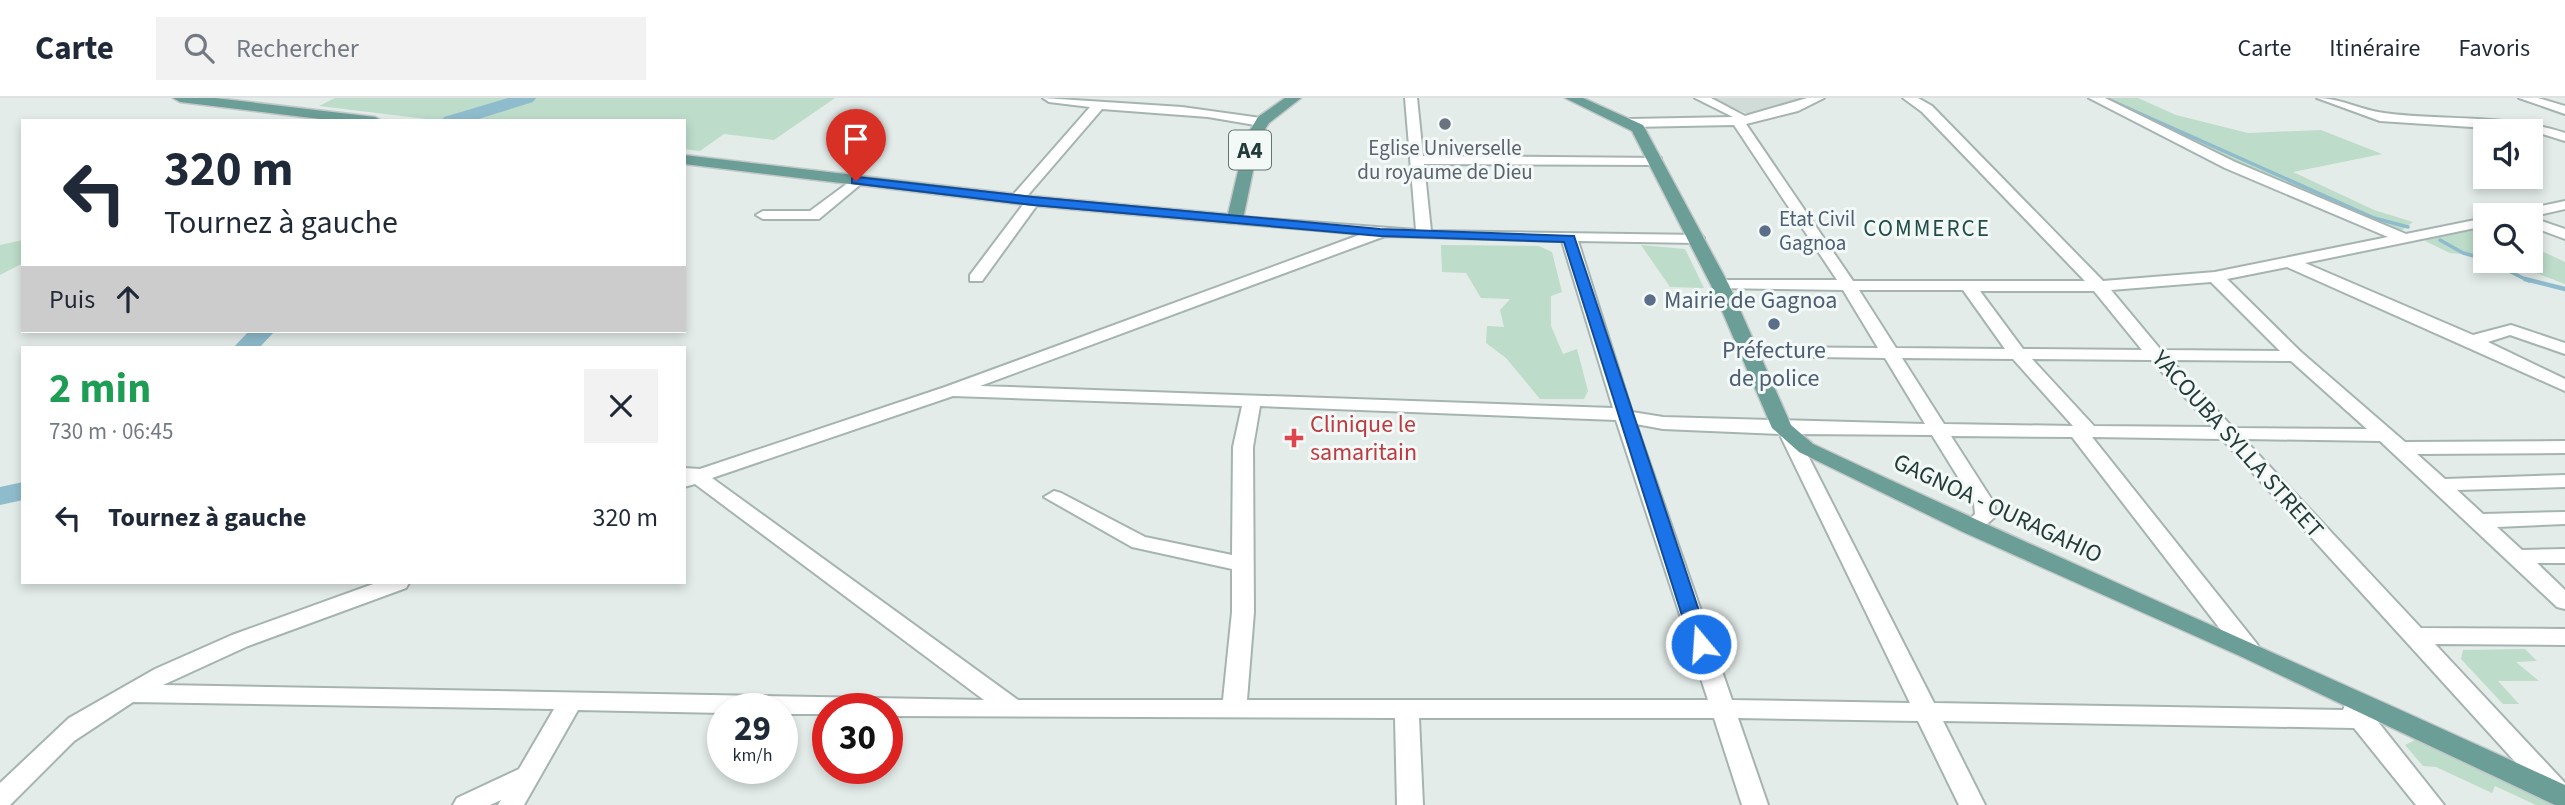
<!DOCTYPE html>
<html lang="fr">
<head>
<meta charset="utf-8">
<style>
	body { margin:0; font-family:"Source Sans 3",sans-serif; background:#f2f2f3; color:#1f2937; height:100vh; display:flex; flex-direction:column; font-size:26px; white-space:nowrap }
	* { box-sizing:border-box; margin:0 }
	p { font-size:23px; color:#747a83 }
	.icon { flex:none; width:38px; height:38px; fill:none; stroke:currentColor; stroke-width:2; stroke-linecap:round; stroke-linejoin:round }
	.map { position:relative; flex:1; overflow:hidden }
	.details { position:absolute; left:21px; top:248px; width:665px; height:238px; display:flex; flex-direction:column; background:#fff; border-radius:0px; box-shadow:0 4px 10px #0003 }
	.details>* { flex:none }
	.guide { position:absolute; left:21px; top:21px; width:665px; height:214px; border-radius:0px; box-shadow:0 4px 10px #0003; background:#fff; color:#1f2937; overflow:hidden }
	.tools { position:absolute; left:2473px; top:21px; display:grid; gap:14px }
	.tools a { display:grid; place-items:center; width:70px; height:70px; border-radius:0px; background:#fff; box-shadow:0 4px 10px #0003; font-size:35px }
	.speed { position:absolute; left:707px; top:595px; display:flex; gap:14px; font-size:35px; font-weight:700; text-align:center }
	.speed>* { display:grid; place-content:center; width:91px; height:91px; border-radius:50%; background:#fff; box-shadow:0 4px 10px #0003; line-height:1 }
	.speed small { font-size:18px; font-weight:400 }
	.speed .limit { border:10px solid #d22; background:#fff; color:#111 }
	.pin { position:absolute; display:grid; place-items:center; width:60px; height:60px; color:#fff; margin:-72px -30px; border-radius:50% 50% 50% 0; rotate:-45deg; box-shadow:0 0 7px #0007 }
	.pin .icon { rotate:45deg }
	.me { position:absolute; width:77px; margin:-38px; rotate:342deg; stroke-linejoin:round; filter:drop-shadow(0 0 5px #0008) }
	.turn { display:flex; align-items:center; gap:24px; height:147px; padding:0 28px; font-size:32px }
	.turn .icon { width:91px; height:91px; stroke-width:2.5 }
	.turn b { display:block; font-size:49px; line-height:60px }
	.then { display:flex; align-items:center; height:66px; padding:0 28px; background:#0003; gap:14px; font-size:26px }
	.round { display:grid; place-items:center; flex:none; width:74px; height:74px; border-radius:0px; background:#f2f2f3 }
	.headline { display:flex; align-items:center; justify-content:space-between; height:119px; padding:0 28px }
	h1 { font-size:42px; font-weight:700; line-height:52px; color:#1e9e55 }
	ul { padding:0; list-style:none }
	li { display:flex; align-items:center; gap:21px; height:105px; padding:0 28px }
	li div { flex:1 }
	li b { display:block; font-size:26px }
	li em { font-style:normal }
	header { display:flex; align-items:center; gap:42px; box-sizing:border-box; height:98px; padding:0 35px; background:#fff; border-bottom:2px solid #e0e1e3 }
	header strong { font-size:33px }
	nav { display:flex; gap:38px; margin-inline-start:auto; font-size:24px }
	.search { width:490px; height:63px; background:#f2f2f3; display:flex; align-items:center; gap:18px; box-sizing:border-box; padding:0 24px; border-radius:0px; color:#747a83; font-size:26px }
	.map>svg:first-child { display:block }
</style>
</head>
<body>
<header>
<strong>Carte</strong>
<div class="search"><svg class="icon" aria-label="search" viewBox="0 0 24 24"><circle cx="10" cy="10" r="6"/><path d="M15 15l6 6"/></svg>Rechercher</div>
<nav><a>Carte</a><a>Itinéraire</a><a>Favoris</a></nav>
</header>
<div class="map">
<svg width="2565" height="707" viewBox="0 0 2565 707">
	<rect width="100%" height="100%" fill="#e3ece9"/>
	<path fill="#d1dcd8" d="M1708,0h97l-49,19z"/>
	<g fill="#bddcc9">
		<path d="M335,0h500l-61,42 -50,-6 -24,17 -16,-2v-28h-241l-124,-15z"/>
		<path d="M2106,0h32l38,17 72,18 73,-3 61,24 -89,18 81,38 39,12 -13,10 -104,-41z"/>
		<path d="M2485,127v31l-35,-3 -25,-12 14,-8z"/>
		<path d="M23,142v23l-23,12v-30z"/>
		<path d="M1441,147l98,1 13,6 10,40 -11,4v30l12,28 14,-5 11,42 -4,8h-44l-34,-41 -20,-15 1,-17 17,1 -4,-17 10,-11 -29,-1 -15,-25 -24,-1z"/>
		<path d="M1641,147l44,4 19,39 -34,-1z"/>
		<path d="M2531,148l34,16v22l-60,-23h25z"/>
		<path d="M2525,551l12,12 -21,1 23,19h-41l21,23h-16l-42,-45 2,-9z"/>
		<path d="M2415,642l144,65h-23l-41,-19 -3,7 -56,-26 -13,-1 -18,-21z"/>
	</g>
	<g fill="none" stroke-linecap="round" stroke-linejoin="round">
		<g stroke="#8fbccd" stroke-width="3.5">
			<path d="M2105,0l269,120 34,9"/>
			<path d="M2440,142l23,13 22,6"/>
			<path d="M2489,163l40,20"/>
		</g>
		<path stroke="#8fbccd" stroke-width="4.5" d="M2525,181l40,10"/>
		<g fill="#8fbccd" fill-rule="evenodd">
			<path d="M508,0h28l-3,4 -61,19h-30l2,-4z"/>
			<path d="M249,233h26l-16,17h-26z"/>
			<path d="M23,384v18l-23,5v-18z"/>
		</g>
		<g stroke="#a6b4b1" stroke-width="4">
			<g id="minor">
				<path d="M1043,0l139,9 79,11 7,4 -7,4 -53,-9 -106,-8 -80,93h-10v-6l78,-89 -41,-5z"/>
				<path d="M1405,0h12l6,58 238,2v6l-5,1 -232,-1 7,67 270,4 3,3 -8,5 -118,-2 54,171 31,5 262,7 -40,-66 -141,-2 -3,-4 9,-5 128,1 -35,-58 -129,-2 -2,-3 8,-5h117l-103,-155 -104,2 -7,-4 7,-4 103,-2 -38,-19h16l34,18 62,-18h17l-26,13 -52,13 107,157h232l-163,-169 -19,-14h15l14,8 171,175 112,-9 173,-35 -163,-69 -136,-70h16l130,64 171,72 79,-16v8l-180,37 168,72 38,-10 54,18v11l-55,-19 -22,7 77,37v12l-278,-124 -60,12 74,73 104,90 160,-1v12l-148,1 28,25 120,-4v12l-108,3 26,24 82,-2v12l-68,3 25,23 43,-1v14h-28l28,27v19l-8,-2 -177,-166 -136,-2 177,189 144,1v16l-130,-1 130,139v17l-7,2 -9,-3 -327,-360 -130,-2 165,207 3,6 -3,6h-16l-169,-219 -121,-1 43,67 2,13 -18,16 -7,2 -10,-7 14,-13 -1,-11 -42,-68 -135,-1 137,269 409,7 2,-5 9,-3 17,11 73,92h-28l-62,-77 -411,-7 42,84h-26l-41,-84 -180,-3 30,87h-26l-28,-87h-295l4,87h-26l-2,-87 -508,-2v-7h-59v5h-46v-5h-59v4l-145,-3 -54,95h-26l3,-5 -11,5h-37l4,-7 62,-29 35,-60 -421,-7 -59,39 -64,64h-10v-22l69,-65 86,-49 77,-34 144,-52h33l-3,5 -158,58 -85,39 821,15 -289,-216 -11,3v-19l16,1 245,-82 417,-153 -127,-11 -5,-1v-6l186,14zM1385,138l177,5 51,167 -633,-22zM2211,184l69,69 -119,-1 -50,-60zM1859,192h104l42,59 -109,-1zM1980,193h114l48,59 -119,-1zM1902,260l111,1 60,67 -129,-2zM2032,261l119,1 61,67 -118,-1zM2171,262l120,1 76,68 -134,-1zM953,298l289,10 -9,41 -1,108 -87,-18 -84,-44 -7,-2 -10,6 88,50 100,22v43l-9,88h-205l-306,-222zM1260,308l356,14 92,280h-461l7,-88 -1,-165zM1636,326l27,5 120,5 -2,3 129,266 -178,-3z"/>
				<path d="M2317,0c24,0 43,12 67,15 60,8 123,1 181,20v8l-32,-10 -153,-10z"/>
				<path d="M2519,0h19l27,8v8z"/>
				<path d="M856,79l7,4 -2,3 -42,35h-56l-7,-4 7,-4h47z"/>
				<path d="M1033,99l7,4 -58,80h-12v-6l58,-77z"/>
				<path d="M2565,103v8l-35,8 -20,-2 2,-3z"/>
				<path d="M2530,119l35,12v10l-35,-13z"/>
			</g>
		</g>
		<g stroke="#c2c8c8" stroke-width="3">
			<g id="major">
				<path d="M173,0h42l160,19 7,4h-45l-157,-19z"/>
				<path d="M1285,0h16l-32,25 -9,14 -17,82 -8,5 -202,-18 -349,-42v-9l349,41 195,18 18,-77 12,-20z"/>
				<path d="M1565,0h18l60,27 86,160 62,140 22,19c249,117 502,226 752,341v20h-10l-315,-149 -277,-124 -164,-80 -27,-24 -61,-143 -79,-154z"/>
			</g>
		</g>
		<use href="#minor" fill="#fff" fill-rule="evenodd"/>
		<use href="#major" fill="#6b9e97" fill-rule="evenodd"/>
	</g>
	<path fill="#1a73e8" stroke="#114b97" stroke-width="2" d="M856,79l177,20 347,32 194,7 136,408 -9,7 -10,-7 -127,-402 -184,-6 -347,-31 -181,-22v-5z"/>
	<circle fill="#6b7280" stroke="#f3f9f7" stroke-width="2.5" cx="1445" cy="26" r="7"/>
	<g fill="#5c6f8a" stroke="#f3f9f7" stroke-width="2.5">
		<circle cx="1765" cy="133" r="7"/>
		<circle cx="1650" cy="202" r="7"/>
		<circle cx="1774" cy="226" r="7"/>
	</g>
	<path fill="#e0444e" stroke="#f3f9f7" stroke-width="2.5" d="M1290.5 329.5h7v7h7v7h-7v7h-7v-7h-7v-7h7z"/>
	<g text-anchor="middle" stroke-width="6" stroke-linejoin="round" paint-order="stroke">
		<g font-size="21" fill="#5b616d" stroke="#f3f9f7">
			<text x="1445" y="57">Eglise Universelle<tspan x="1445" dy="24">du royaume de Dieu</tspan></text>
		</g>
		<g font-size="21" fill="#4e5e75" stroke="#f3f9f7" text-anchor="start">
			<text x="1779" y="128">Etat Civil<tspan x="1779" dy="24">Gagnoa</tspan></text>
		</g>
		<rect fill="#f3f9f7" stroke="#627572" stroke-width="2" x="1229" y="32.5" width="42" height="39" rx="5"/>
		<g font-size="23" font-weight="bold" fill="#243c39">
			<text x="1250" y="60">A4</text>
		</g>
		<g font-size="23" letter-spacing="2" fill="#214d48" stroke="#f3f9f7">
			<text x="1927" y="138">COMMERCE</text>
		</g>
		<g font-size="24" fill="#4e5e75" stroke="#f3f9f7" text-anchor="start">
			<text x="1664" y="210">Mairie de Gagnoa</text>
			<text x="1774" y="260" text-anchor="middle">Préfecture<tspan x="1774" dy="28">de police</tspan></text>
		</g>
		<g font-size="24" fill="#be3a42" stroke="#f3f9f7" text-anchor="start">
			<text x="1310" y="334">Clinique le<tspan x="1310" dy="28">samaritain</tspan></text>
		</g>
		<g font-size="24" fill="#243c39" stroke="#f3f9f7">
			<text transform="translate(2238 346) rotate(48)" y="8">YACOUBA SYLLA STREET</text>
			<text transform="translate(1998 410) rotate(25)" y="8">GAGNOA - OURAGAHIO</text>
		</g>
	</g>
</svg>
<div class="tools">
<a><svg class="icon" aria-label="sound" viewBox="0 0 24 24"><path d="M4 9h4l5-4v14l-5-4H4zM17 9q2 3 0 6"/></svg></a>
<a><svg class="icon" aria-label="search" viewBox="0 0 24 24"><circle cx="10" cy="10" r="6"/><path d="M15 15l6 6"/></svg></a>
</div>
<div class="speed"><div>29<small>km/h</small></div><div class="limit">30</div></div>
<div class="pin" style="left:856px;top:83px;background:#d93025"><svg class="icon" aria-label="arrive" viewBox="0 0 24 24"><path d="M6 21V4h12l-3 4 3 4H6"/></svg></div>
<svg class="me" style="left:1701px;top:546px" viewBox="-20 -20 40 40"><circle r="17" fill="#1a73e8" stroke="#fff" stroke-width="3"/><path d="M0-11L8 9 0 5-8 9z" fill="#fff"/></svg>
<div class="guide">
<div class="turn"><svg class="icon" aria-label="left" viewBox="0 0 24 24"><path d="M17 20v-9H6M10 6l-5 5 5 5"/></svg><div><b>320 m</b>Tournez à gauche</div></div>
<div class="then">Puis<svg class="icon" aria-label="ahead" viewBox="0 0 24 24"><path d="M12 20V5M6 11l6-6 6 6"/></svg></div>
</div>
<section class="details">
<div class="headline"><div><h1>2 min</h1><p>730 m · 06:45</p></div><a class="round"><svg class="icon" aria-label="close" viewBox="0 0 24 24"><path d="M6 6l12 12M18 6L6 18"/></svg></a></div>
<ul>
<li><svg class="icon" aria-label="left" viewBox="0 0 24 24"><path d="M17 20v-9H6M10 6l-5 5 5 5"/></svg><div><b>Tournez à gauche</b></div><em>320 m</em></li>
</ul>
</section>
</div>
</body>
</html>
